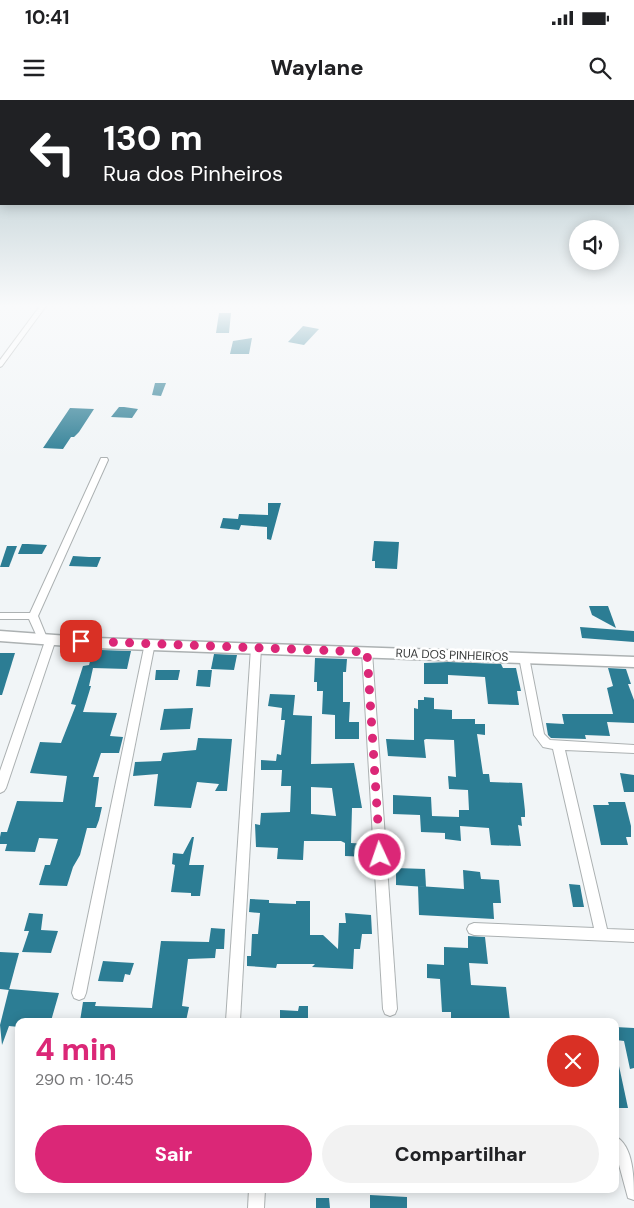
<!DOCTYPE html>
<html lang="pt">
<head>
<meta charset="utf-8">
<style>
	body { margin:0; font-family:"DM Sans",sans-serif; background:#f2f2f2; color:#202124; height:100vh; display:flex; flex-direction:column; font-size:19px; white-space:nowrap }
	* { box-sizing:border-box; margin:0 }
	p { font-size:16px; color:#757577 }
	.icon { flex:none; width:28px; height:28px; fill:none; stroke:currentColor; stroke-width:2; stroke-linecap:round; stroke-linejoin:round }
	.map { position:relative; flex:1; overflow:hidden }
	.side { position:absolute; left:15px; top:918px; width:604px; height:175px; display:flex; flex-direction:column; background:#fff; border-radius:10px; box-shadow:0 2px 12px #0003 }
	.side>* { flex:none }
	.banner { position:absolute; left:0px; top:0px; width:635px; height:105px; box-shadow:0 2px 12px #0003; background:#202124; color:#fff; overflow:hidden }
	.fabs { position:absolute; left:569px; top:120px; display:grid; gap:10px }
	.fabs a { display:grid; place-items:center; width:50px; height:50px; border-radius:50%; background:#fff; box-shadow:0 2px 12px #0003; font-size:25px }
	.pin { position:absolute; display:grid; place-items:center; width:42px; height:42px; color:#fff; margin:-21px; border-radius:10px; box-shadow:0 2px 8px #0006 }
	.me { position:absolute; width:55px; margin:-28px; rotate:357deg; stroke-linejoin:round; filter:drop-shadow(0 0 4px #0008) }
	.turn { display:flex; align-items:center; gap:18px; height:105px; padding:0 20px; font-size:22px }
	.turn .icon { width:65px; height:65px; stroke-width:2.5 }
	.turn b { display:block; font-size:35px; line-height:42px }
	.round { display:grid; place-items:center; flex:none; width:52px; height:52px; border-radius:26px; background:#f2f2f2 }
	.overview { display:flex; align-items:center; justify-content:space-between; height:85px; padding:0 20px }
	h1 { font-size:30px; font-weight:800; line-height:38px; color:#db2777 }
	.cta { display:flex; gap:10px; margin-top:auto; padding:10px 20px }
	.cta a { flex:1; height:58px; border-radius:30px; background:#db2777; color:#fff; font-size:20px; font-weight:800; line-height:58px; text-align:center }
	.cta a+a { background:#f2f2f2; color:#202124 }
	.status { display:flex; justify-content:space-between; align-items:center; height:35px; padding:0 25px; background:#fff; direction:ltr }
	.status svg { height:14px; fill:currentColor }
	header { display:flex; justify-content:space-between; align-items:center; height:65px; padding:0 20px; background:#fff; font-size:22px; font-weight:800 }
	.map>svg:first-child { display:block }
</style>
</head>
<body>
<div class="status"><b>10:41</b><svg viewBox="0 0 49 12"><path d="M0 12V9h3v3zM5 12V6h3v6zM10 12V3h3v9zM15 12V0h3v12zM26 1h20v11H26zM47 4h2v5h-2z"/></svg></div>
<header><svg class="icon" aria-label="menu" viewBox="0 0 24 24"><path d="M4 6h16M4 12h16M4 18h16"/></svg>Waylane<svg class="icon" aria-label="search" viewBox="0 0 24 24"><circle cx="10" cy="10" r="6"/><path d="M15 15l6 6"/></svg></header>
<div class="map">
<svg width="634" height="1108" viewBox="0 0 634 1108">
	<rect width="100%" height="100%" fill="#f1f5f7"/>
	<g fill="#2c7d94" fill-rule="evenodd">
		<path d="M219,213h12l-2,20h-13z"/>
		<path d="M303,226l16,3 -15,16 -16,-3z"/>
		<path d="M252,238l-3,16h-19l3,-13z"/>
		<path d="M155,283h11l-5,13 -9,-1z"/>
		<path d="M119,307h5l14,2 -6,9 -21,-1z"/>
		<path d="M70,308l24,1 -15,23 -5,5h-3l-8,12 -20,-1z"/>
		<path d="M268,403h13l-10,37 -4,-1v-12l-26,-2 -2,5 -19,-2 3,-10 15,1 1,-5 29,1z"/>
		<path d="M374,441l25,1 -2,27 -22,-1v-7h-3z"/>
		<path d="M22,444h6l19,1 -5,9h-24z"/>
		<path d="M7,446h10l-8,21h-9z"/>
		<path d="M73,456l16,1h12l-4,10 -28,-1z"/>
		<path d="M589,506h19l8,22 -24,-13z"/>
		<path d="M580,527l54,4v11l-52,-4z"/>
		<path d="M101,550l30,1 -4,18 -34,-1 -4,18h2l-8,26 34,1 -7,23 13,1 -4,16h-18l-8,24h6l-4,30h7l-3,13 -3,8h-9l-7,27 -7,12 -6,19 -28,-1 6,-20h5l8,-26 -19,-1 -4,14 -30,-1 2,-7h-7v-7l1,-5h6l10,-31 46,1 4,-26 -37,-3 10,-31 21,1 15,-38 -5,-1 12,-38 6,-1 2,-7h8z"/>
		<path d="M0,553h15l-13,42h-2z"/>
		<path d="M214,554l23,1 -3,15 -23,-1z"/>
		<path d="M315,558l32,1 -1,13h-3v30h7l-1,20h10v17h-24v-24l-13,-1 1,-23h-6v-9h-3z"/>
		<path d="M448,562l53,2 2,4h13l5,23h-4l2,14 -31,-1 -3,-27 -37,-2v9h-24v-21z"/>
		<path d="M608,568l18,1 5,15h-3l6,16v23l-27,-1 3,14 -25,-1 1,4 -35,-1 -3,-3 -2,-12 18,1 -2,-10h51l-6,-26 6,-2z"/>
		<path d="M156,570h24l-2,10h-23z"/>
		<path d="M198,570h14l-2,17 -14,-1z"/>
		<path d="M270,594l25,1 -2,20 19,1 -1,48 43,-1 8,45h-10l-1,35 17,1v13l-23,-1v-13l-4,-2h-37l-1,19 -26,-1 1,-11 -22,-1 -1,-23 5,1 1,-12 29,-1 1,-26h-10l1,-16h-21v-10l15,1 1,-7 4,1 4,-35h-4l1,-12 -14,-2zM311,687l21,1 4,28 -25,-2z"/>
		<path d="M424,597l10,1v11l18,1v9h23v5h10v11l-8,-1 6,40h6l1,8 32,1 3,28v6h-4l1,9 -4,-1 3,21 -30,-1 -2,-17 -29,-2 1,15 -16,-2v-6l-24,-1 -1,-17 -27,-1v-19l38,2 1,19 27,1v-7h10l-1,-20 -19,-1 -1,-13 8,1 -2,-37 -28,-1 -2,1 2,18 -38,-2 -2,-17 28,1v-32l4,1v-9h6z"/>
		<path d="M193,608l-3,21 -30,1 4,-21z"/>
		<path d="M198,638l34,1 -5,52h-12l4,-7 -22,-2 -6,26 -37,-2 4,-32 -25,2 2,-14 26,-1 2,-8 33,-3z"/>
		<path d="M620,673l14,2v17h-10z"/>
		<path d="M608,702h17l6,24v11h-5l2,8h-27l-8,-40h16z"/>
		<path d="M192,737h2l-5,28h15l-4,31h-9v-3l-20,-1 4,-27 -3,-1 1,-11 10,1z"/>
		<path d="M396,768l29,1 1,18 -30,-2z"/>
		<path d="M463,770l17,2 1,7 18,1 2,23h-8l1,16 -75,-4 -1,-29 46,3z"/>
		<path d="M569,784l11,1 4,22h-11z"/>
		<path d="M250,799l19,1v3l27,1v-3h14v34h13l15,14 1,-26h7l-1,-10 26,2 1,19h-10l-2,15h-6l-1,20 -41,-2 3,-3h-38l-1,4 -29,-2v-10h4l1,-22h6l2,-21 -11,-1z"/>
		<path d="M29,813l14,1 -2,16 17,1 -7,22 -29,-1 7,-21h-5z"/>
		<path d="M211,828l14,1 -1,20h-8l-1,9 -27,1 -6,47 7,1 -3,14h-106l3,-19h13l-1,4 57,2 9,-67 48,1z"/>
		<path d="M468,836l17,1 3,27 -19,-1 2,22 35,2 4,34h-59v-9h-9l-2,-33 -13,-1v-14l17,1v-18l24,1z"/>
		<path d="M0,852l19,1 -10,37 -9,-1z"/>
		<path d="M103,861l14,1 17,1 -4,12 -5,-1 -2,8 -25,-1z"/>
		<path d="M9,889l50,4 -8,28h-32v6l-10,-1 -7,19 -2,-20z"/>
		<path d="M299,906h9v15l-28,-2v-9l18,1z"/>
		<path d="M615,927l19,1v40l-4,1 -6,-28 -8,-1z"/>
		<path d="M619,966l9,42h-13v-41z"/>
		<path d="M370,1095l37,2v11h-37z"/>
		<path d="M316,1098h13l1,10h-14z"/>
	</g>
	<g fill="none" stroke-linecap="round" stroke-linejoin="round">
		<g stroke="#acb1b2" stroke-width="2">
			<g id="street">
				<path d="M40,206h6l-44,60 -2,1v-7z"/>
				<path d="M101,358h6l1,2 -70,156 9,22 4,-2 5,3 -50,149 -2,3 -4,2v-22l45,-130h-6l-10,-22h-29v-6h30z"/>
				<path d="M150,540l5,3 -69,350 -2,5 -5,2 -5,-2 -2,-5 73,-350z"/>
				<path d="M256,545l5,3 -21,373h-14l25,-373z"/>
				<path d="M367,549l5,3 25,357 -2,5 -5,2 -5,-2 -2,-5 -21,-357z"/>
				<path d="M524,554l5,3 15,77 6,6 84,5v8l-69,-3 42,179 27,1v12l-160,-7 -5,-2 -2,-4 2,-4 5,-2 120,5 -41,-179 -10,-2 -9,-12 -15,-78z"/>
				<path d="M615,1036c19,10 19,43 19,64l-6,-2 -10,-37 -3,-4z"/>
				<path d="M249,1089h16l-1,19h-16z"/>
			</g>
		</g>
		<g stroke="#acb1b2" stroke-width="3">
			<path id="secondary" d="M0,531l96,7 538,19v10l-538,-19 -96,-7z"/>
		</g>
		<use href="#street" fill="#fff" fill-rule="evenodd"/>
		<use href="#secondary" fill="#fff" fill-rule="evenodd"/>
	</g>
	<linearGradient id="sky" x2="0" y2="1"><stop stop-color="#a7bec4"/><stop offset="0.57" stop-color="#f9fafb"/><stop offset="1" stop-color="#f9fafb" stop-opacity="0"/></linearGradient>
	<rect width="634" height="361" fill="url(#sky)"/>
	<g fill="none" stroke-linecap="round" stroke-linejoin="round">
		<path stroke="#db2777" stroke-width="9" stroke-dasharray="0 16.2" d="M81,541l286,11 13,203"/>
	</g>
	<g text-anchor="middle" stroke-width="5" stroke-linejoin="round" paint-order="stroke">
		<g font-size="12" fill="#373939" stroke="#fff">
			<text transform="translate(452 555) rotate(2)" y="4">RUA DOS PINHEIROS</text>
		</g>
	</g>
</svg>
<div class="fabs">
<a><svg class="icon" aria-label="sound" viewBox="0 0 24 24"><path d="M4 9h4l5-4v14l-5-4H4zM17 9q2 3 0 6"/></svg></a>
</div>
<div class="pin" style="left:81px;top:541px;background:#d93025"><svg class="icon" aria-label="arrive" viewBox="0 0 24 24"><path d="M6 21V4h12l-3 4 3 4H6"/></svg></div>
<svg class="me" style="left:380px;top:755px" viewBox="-20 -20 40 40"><circle r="17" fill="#db2777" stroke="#fff" stroke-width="3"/><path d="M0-11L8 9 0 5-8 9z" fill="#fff"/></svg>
<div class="banner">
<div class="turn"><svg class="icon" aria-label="left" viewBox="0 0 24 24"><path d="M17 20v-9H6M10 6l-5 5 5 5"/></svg><div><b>130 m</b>Rua dos Pinheiros</div></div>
</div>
<section class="side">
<div class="overview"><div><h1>4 min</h1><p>290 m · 10:45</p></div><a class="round" style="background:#d93025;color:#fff"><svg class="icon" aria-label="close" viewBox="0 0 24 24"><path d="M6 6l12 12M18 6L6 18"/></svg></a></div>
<div class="cta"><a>Sair</a><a>Compartilhar</a></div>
</section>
</div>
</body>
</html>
